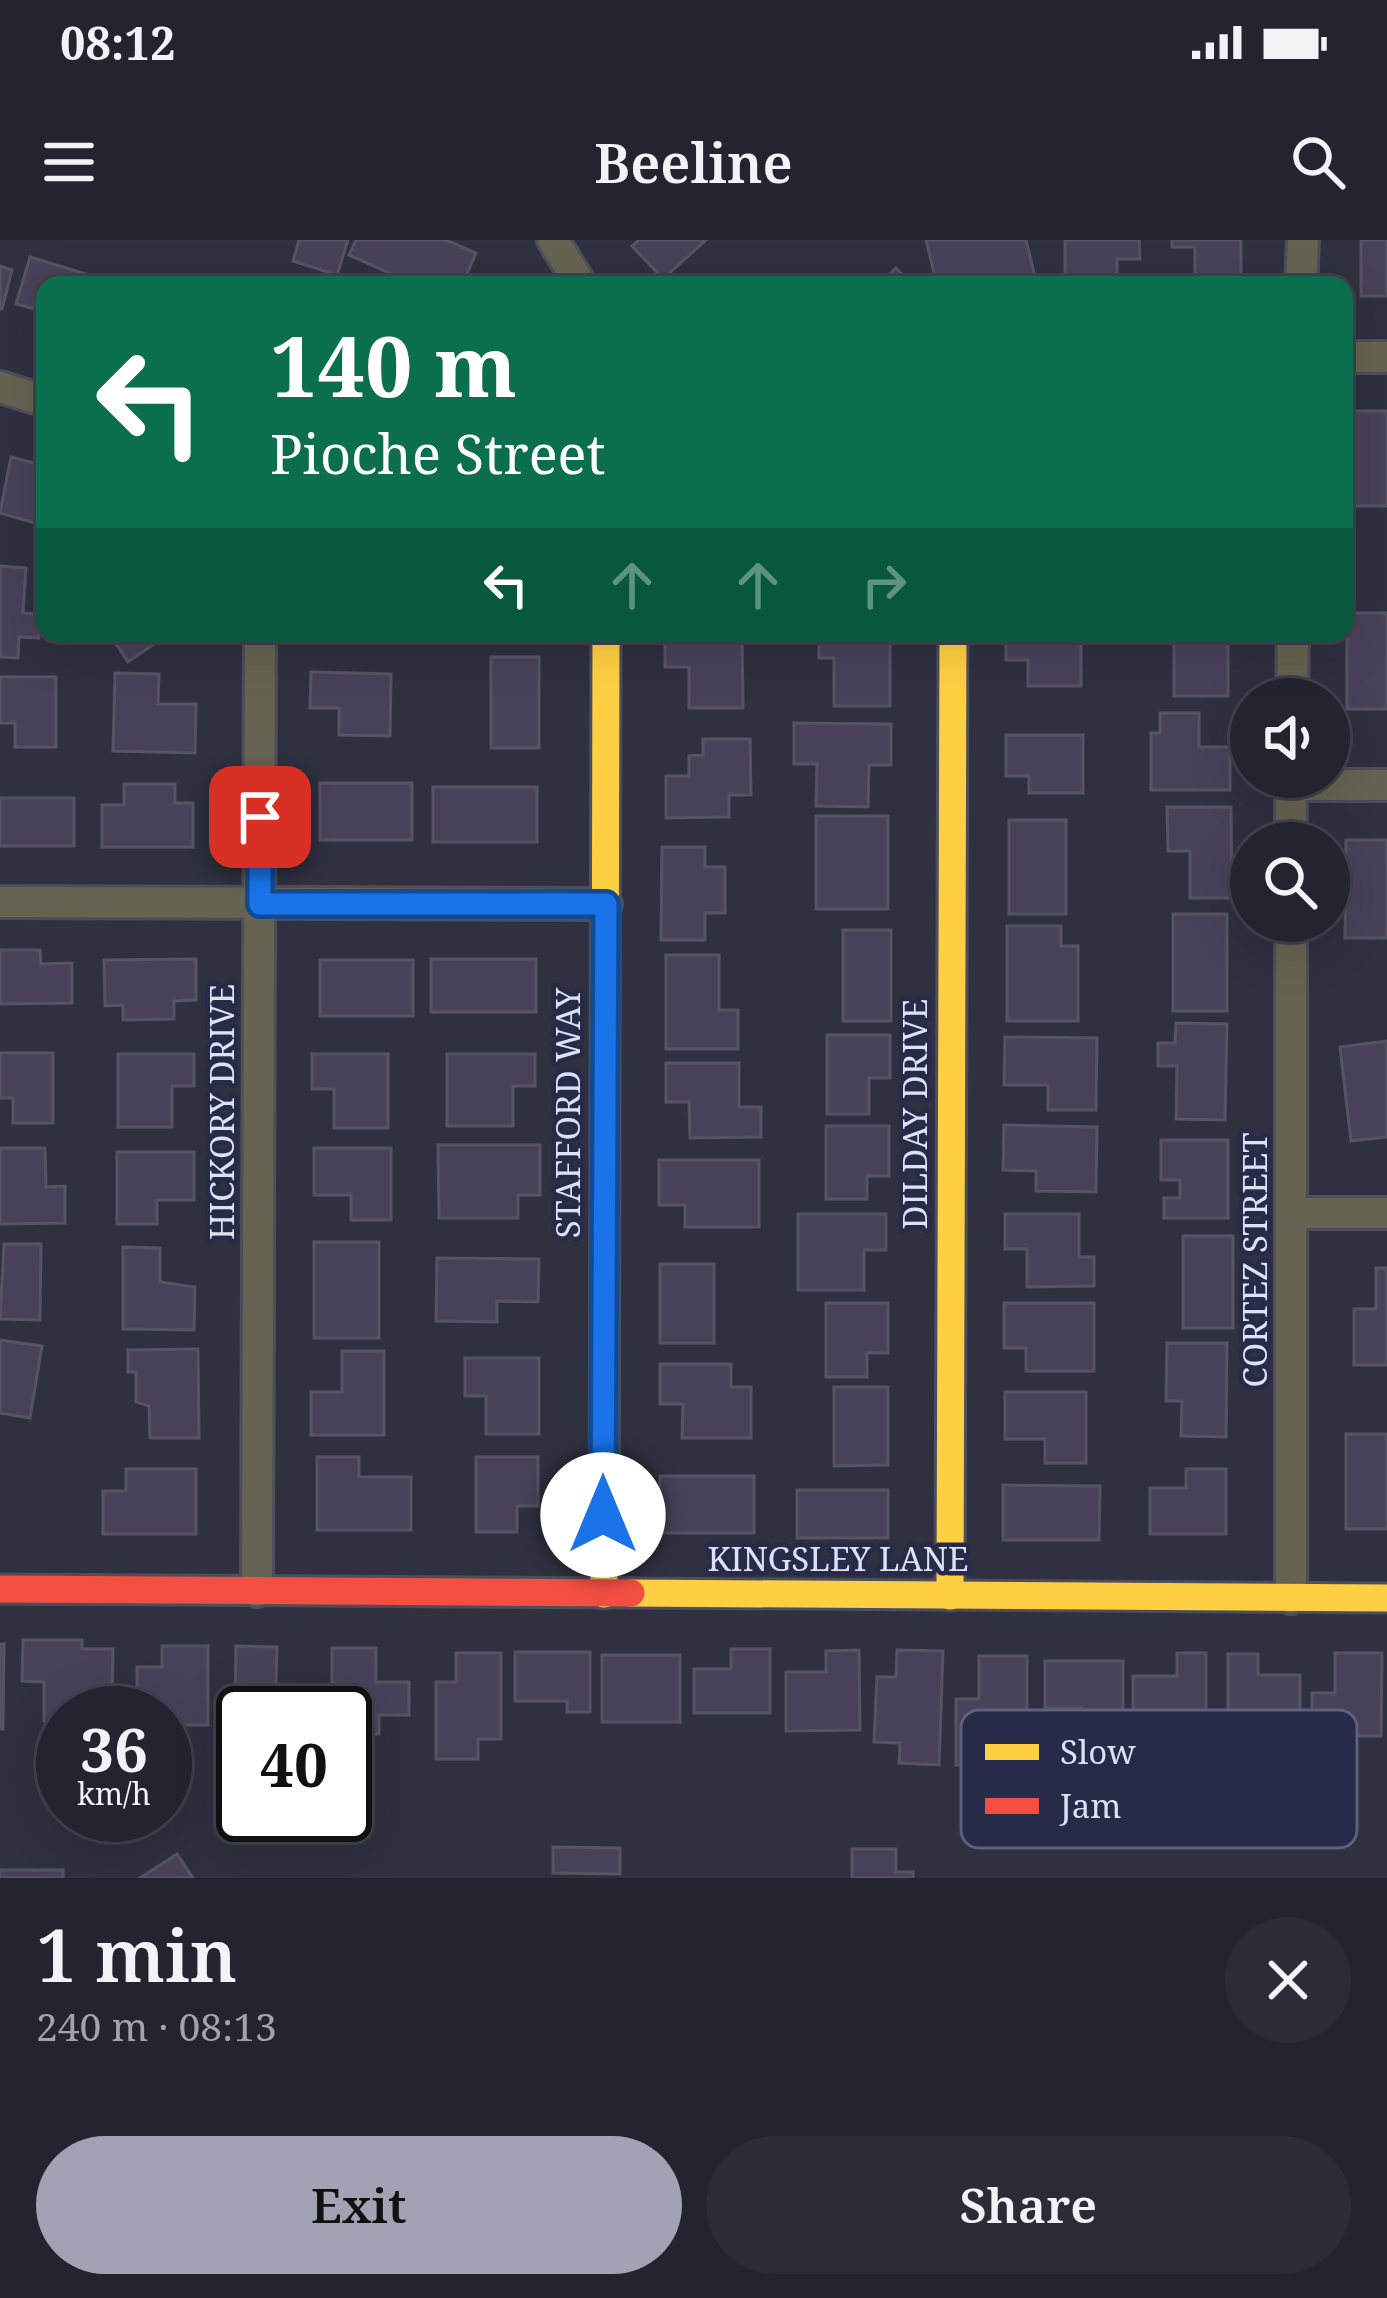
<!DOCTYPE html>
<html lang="en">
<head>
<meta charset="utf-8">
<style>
	body { margin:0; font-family:"Noto Serif",serif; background:#2b2c38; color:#f1f3f6; height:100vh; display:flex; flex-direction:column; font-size:45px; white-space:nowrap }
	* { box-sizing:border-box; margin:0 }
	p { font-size:39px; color:#a3a4ab }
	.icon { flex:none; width:66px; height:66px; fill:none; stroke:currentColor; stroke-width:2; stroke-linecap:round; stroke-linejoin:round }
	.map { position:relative; height:1638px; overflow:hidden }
	.panel { display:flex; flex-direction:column; background:#232430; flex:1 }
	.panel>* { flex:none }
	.hud { position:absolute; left:36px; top:36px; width:1317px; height:366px; border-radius:24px; box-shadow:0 12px 48px #0002,0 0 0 3px #40414c; background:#0b6e4f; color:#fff; overflow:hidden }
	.buttons { position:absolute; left:1230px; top:438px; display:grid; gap:24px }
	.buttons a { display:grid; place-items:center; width:120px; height:120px; border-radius:50%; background:#232430; box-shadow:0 12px 48px #0002,0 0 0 3px #40414c; font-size:60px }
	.speed { position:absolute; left:36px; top:1446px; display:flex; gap:24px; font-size:60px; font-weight:700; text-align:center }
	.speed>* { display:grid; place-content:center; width:156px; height:156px; border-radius:50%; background:#232430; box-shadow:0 12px 48px #0002,0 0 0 3px #40414c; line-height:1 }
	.speed small { font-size:30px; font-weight:400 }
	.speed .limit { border:6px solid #111; border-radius:18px; background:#fff; color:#111 }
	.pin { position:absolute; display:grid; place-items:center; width:102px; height:102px; color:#fff; margin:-51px; border-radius:24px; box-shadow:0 6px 18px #0006 }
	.me { position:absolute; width:132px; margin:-66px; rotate:0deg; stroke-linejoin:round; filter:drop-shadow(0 0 9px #0008) }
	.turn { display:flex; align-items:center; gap:42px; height:252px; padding:0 36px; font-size:54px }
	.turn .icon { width:156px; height:156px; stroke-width:2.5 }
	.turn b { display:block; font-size:84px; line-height:102px }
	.lanes { display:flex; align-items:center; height:114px; padding:0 36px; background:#0003; justify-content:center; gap:60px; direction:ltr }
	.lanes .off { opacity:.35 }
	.round { display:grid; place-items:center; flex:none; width:126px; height:126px; border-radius:63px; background:#2b2c38 }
	.summary { display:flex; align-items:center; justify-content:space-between; height:204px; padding:0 36px }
	h1 { font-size:72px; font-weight:600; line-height:90px }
	.cta { display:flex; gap:24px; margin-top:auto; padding:24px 36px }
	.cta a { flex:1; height:138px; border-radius:72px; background:#a1a3b5; color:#111; font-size:48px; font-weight:600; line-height:138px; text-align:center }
	.cta a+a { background:#2b2c38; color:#f1f3f6 }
	.status { display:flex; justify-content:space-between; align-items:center; height:84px; padding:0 60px; background:#232430; direction:ltr }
	.status svg { height:33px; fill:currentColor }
	header { display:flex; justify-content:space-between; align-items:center; height:156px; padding:0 36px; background:#232430; font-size:54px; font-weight:600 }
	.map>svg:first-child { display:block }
</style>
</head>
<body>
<div class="status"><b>08:12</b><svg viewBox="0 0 49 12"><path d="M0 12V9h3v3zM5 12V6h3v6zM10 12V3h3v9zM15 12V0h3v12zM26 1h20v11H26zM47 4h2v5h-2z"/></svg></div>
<header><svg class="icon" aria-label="menu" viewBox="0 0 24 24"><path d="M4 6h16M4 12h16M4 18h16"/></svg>Beeline<svg class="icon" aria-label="search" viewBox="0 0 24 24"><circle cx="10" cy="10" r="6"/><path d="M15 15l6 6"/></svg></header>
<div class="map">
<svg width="1387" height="1638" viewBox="0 0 1387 1638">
	<rect width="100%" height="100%" fill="#2f3040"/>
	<g fill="#49415a" stroke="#565463" stroke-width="3">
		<path d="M299,0h49l-11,35 -44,-14z"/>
		<path d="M356,0h90l30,13 -14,32h-46l-67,-30z"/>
		<path d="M639,0h67l-43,39 -31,-33z"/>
		<path d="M926,0h100l11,45h-100z"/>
		<path d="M1065,0h74l1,19h-23v26h-52z"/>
		<path d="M1172,0h69v45h-46v-38h-23z"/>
		<rect x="1361" y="0" width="26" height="56"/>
		<path d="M30,17l76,23 -1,5h-60v27l-29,-8z"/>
		<path d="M0,26l12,4 -10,39h-2z"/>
		<path d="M896,28l17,17h-35z"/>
		<rect x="1349" y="171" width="38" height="95"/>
		<path d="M11,217l34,9v60l-45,-13z"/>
		<path d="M0,326l26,2 -3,45 17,1 -1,24 -20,-1 -1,21 -18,-1z"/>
		<rect x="1347" y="373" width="40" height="96"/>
		<path d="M109,393h61l-42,29z"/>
		<path d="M313,393h70v3l-70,3z"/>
		<rect x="483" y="393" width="47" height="7"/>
		<path d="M665,393h77l1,75h-54v-41h-24z"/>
		<path d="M819,393h71v73h-56v-48h-15z"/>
		<path d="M1006,393h75v53h-53v-26h-22z"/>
		<rect x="1174" y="393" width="54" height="63"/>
		<rect x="491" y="417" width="48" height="91"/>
		<path d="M311,432l80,2 -1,62 -51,-1v-27h-29z"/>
		<path d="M115,433l44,1 -1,30h38l-1,49 -82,-2z"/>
		<path d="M0,437h56v70h-41v-24h-15z"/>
		<path d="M1160,473h39v34h31v43h-79v-57h9z"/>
		<path d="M794,483l97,1v41h-22l-1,42 -52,-1 1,-42h-23z"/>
		<path d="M1006,495h77v58h-54v-17h-23z"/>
		<path d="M703,499h47l1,56h-22v22l-63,1v-42h23v-20l14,-1z"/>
		<rect x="320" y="543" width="92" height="57"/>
		<path d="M124,544h51v19h18v44h-91v-42h22z"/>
		<rect x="433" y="547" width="104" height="55"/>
		<rect x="0" y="558" width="74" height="48"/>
		<path d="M1167,567h64l1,91h-42v-47h-22z"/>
		<rect x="816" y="576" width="72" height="93"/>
		<rect x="1009" y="580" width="57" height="94"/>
		<path d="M1346,600h41v98h-42z"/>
		<path d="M662,607h43v20h20v46h-20v27h-44z"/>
		<rect x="1173" y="674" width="54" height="97"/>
		<path d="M1007,686h54v20h17v75h-71z"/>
		<rect x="843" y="690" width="48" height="91"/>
		<path d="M0,710h40l1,14 31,-1v40l-72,1z"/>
		<path d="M666,715h53v55h19v39h-72z"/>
		<path d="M196,719v41l-22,1v18l-51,1v-15l-18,1 -1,-46z"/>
		<rect x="431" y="719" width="105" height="53"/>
		<rect x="320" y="720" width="93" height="56"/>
		<path d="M1176,783l51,1 -2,96 -49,-1 1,-53h-19v-23h17z"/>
		<path d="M827,795h63v43h-21v36h-42z"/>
		<path d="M1005,797l92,1 -1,72h-48v-25h-44z"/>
		<path d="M1387,801v96l-36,4 -11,-94z"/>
		<path d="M0,813h53v70h-40v-25h-13z"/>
		<path d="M118,814h76v32h-22v41h-54z"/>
		<path d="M312,814h76v74h-54v-39h-22z"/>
		<path d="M447,814h88v32h-22v40h-66z"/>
		<path d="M666,823h73v44h22v30l-71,1 -1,-36h-23z"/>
		<path d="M1004,885l93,2 -1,65 -60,-1v-20l-33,-1z"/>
		<path d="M826,886h63v50h-22v23h-41z"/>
		<path d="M1161,900h67v78h-64v-20h16v-18h-19z"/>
		<path d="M438,905h102v50h-22v23h-79z"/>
		<path d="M0,908h45l1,39 19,-1v37l-65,1z"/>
		<path d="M314,908h77v72h-40v-25h-37z"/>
		<path d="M117,912h77v48h-37v24h-40z"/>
		<path d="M659,920h100v67h-74v-22h-26z"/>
		<path d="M798,974h88v36h-22v40h-66z"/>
		<path d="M1005,974h74v43h15v29l-67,1v-38h-22z"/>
		<rect x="1183" y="996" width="50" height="92"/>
		<rect x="314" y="1002" width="65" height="96"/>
		<path d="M4,1004h37l-1,76 -40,-1z"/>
		<path d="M123,1007l37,1v34l35,5 -1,43 -71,-1z"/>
		<path d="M437,1018l102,1 -1,43 -41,-1v21l-61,-1z"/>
		<rect x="660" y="1024" width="54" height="79"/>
		<path d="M1376,1028h11v97h-33v-56h22z"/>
		<path d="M826,1063h62v50h-21v24h-41z"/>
		<path d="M1004,1063h90v68h-68v-23h-22z"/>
		<path d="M0,1100l42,6 -12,72 -30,-5z"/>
		<path d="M1167,1103h60l-1,94 -45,-1 1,-35h-16z"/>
		<path d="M198,1109l1,89h-49l-1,-32 -13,-4v-30h-8v-22z"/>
		<path d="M342,1111h42v84h-73v-43h31z"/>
		<path d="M465,1118h74v76h-53v-38h-21z"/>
		<path d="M660,1124h71v23h20v51h-69l1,-34h-23z"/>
		<path d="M834,1147h54v78l-54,1z"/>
		<path d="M1005,1152h81v71h-41v-24h-40z"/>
		<rect x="1346" y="1194" width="41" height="95"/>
		<path d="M317,1217h42v20h52v53h-94z"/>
		<path d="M476,1217h62v49h-21v26h-41z"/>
		<path d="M126,1229h70v65h-93v-43h23z"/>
		<path d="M1186,1229h40v65h-76v-46h36z"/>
		<rect x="660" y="1236" width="94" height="57"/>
		<path d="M1003,1245l97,1 -1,54h-96z"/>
		<rect x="797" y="1250" width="91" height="48"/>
		<path d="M23,1400h59v9h31l-1,48h-38l-1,16h-10v8h-19v-39l-22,-1z"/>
		<path d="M0,1404h4l-1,85h-3z"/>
		<path d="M162,1406h46v79h-43v-12h-28v-46h25z"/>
		<path d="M236,1406l41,1 -1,37 34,1 -1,28h-66v35h-9z"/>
		<path d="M332,1408h44v34h33v33h-30v19h-34v-21h-13z"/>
		<path d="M731,1409h39v64h-76v-44h37z"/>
		<path d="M859,1410l1,80 -74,1v-59h40v-21z"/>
		<path d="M897,1410l46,1 -4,114 -40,-2 1,-20 -26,-1 3,-65h19z"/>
		<path d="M515,1412h75v60h-23v-11h-52z"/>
		<path d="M456,1413h45v86h-23v20h-42v-77h20z"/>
		<path d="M1177,1413h29v70h-28v15h-45v-62h44z"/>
		<path d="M1335,1413h47l-1,83h-69v-43h23z"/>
		<path d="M1228,1414h30v21h42v54h-72z"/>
		<rect x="602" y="1415" width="78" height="67"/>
		<path d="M979,1416h48v88h-24v21h-47v-66h23z"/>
		<path d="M1045,1421h78v73h-41v-26h-37z"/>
		<path d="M553,1607l67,1v26l-67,-1z"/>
		<path d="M852,1609h44v23h17v6h-61z"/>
		<path d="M177,1614l16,24h-53z"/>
		<rect x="0" y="1630" width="63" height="8"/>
	</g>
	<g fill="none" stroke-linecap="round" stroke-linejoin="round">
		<g stroke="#4d4e5b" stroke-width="36">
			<g id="street">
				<path d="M553,0l28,45"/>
				<path d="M1301,45l2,-45"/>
				<path d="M1344,117h43"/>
				<path d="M0,147l45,14"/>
				<path d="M1292,459l1,-66"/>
				<path d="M1291,545h96"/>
				<path d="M1291,603v-66"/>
				<path d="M0,662l606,2"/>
				<path d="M1291,681v677"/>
				<path d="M1291,973h96"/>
				<path d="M257,1351l3,-958"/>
			</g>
		</g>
		<g stroke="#4d4e5b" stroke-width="33">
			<g id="slow">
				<path d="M631,1353l756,5"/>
				<path d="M604,1354l2,-961"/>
				<path d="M950,1356l3,-963"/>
			</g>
		</g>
		<g stroke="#4d4e5b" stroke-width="33">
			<path id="jam" d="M0,1349l631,4"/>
		</g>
		<use href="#street" stroke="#666352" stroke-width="30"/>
		<use href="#slow" stroke="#ffcf43" stroke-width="27"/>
		<use href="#jam" stroke="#f24e42" stroke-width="27"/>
	</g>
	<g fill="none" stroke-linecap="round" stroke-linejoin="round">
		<g stroke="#114b97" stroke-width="30">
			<path id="route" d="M260,577v87h346l-3,611"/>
		</g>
		<use href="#route" stroke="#1a73e8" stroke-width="21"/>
	</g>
	<g text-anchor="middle" stroke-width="9" stroke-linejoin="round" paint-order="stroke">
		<g font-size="33" fill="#dee1f4" stroke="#272a48">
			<text transform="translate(222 872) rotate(-90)" y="12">HICKORY DRIVE</text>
			<text transform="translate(568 873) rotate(-90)" y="12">STAFFORD WAY</text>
			<text transform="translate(915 874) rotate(-90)" y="12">DILDAY DRIVE</text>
			<text transform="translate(1255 1020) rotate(-90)" y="12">CORTEZ STREET</text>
			<text x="838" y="1331">KINGSLEY LANE</text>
		</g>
	</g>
	<rect x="961" y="1470" width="396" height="138" rx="18" fill="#272a48" stroke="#5e617c" stroke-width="3"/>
	<rect x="985" y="1504" width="54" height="16" fill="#ffcf43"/>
	<rect x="985" y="1558" width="54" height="16" fill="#f24e42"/>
	<g font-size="33" fill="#dee1f4">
		<text x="1060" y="1524">Slow</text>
		<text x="1060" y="1578">Jam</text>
	</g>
</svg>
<div class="buttons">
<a><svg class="icon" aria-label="sound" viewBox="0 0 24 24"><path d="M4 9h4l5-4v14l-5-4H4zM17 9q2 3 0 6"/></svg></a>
<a><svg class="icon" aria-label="search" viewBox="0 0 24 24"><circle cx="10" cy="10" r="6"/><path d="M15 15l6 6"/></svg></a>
</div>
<div class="speed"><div>36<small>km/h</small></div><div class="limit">40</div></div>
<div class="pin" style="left:260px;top:577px;background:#d93025"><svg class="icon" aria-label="arrive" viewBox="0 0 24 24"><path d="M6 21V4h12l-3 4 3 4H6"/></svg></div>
<svg class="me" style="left:603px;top:1275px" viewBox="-20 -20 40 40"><circle r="19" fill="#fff"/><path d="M0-13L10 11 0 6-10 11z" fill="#1a73e8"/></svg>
<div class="hud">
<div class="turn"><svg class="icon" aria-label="left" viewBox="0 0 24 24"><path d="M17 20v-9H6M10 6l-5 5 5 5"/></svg><div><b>140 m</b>Pioche Street</div></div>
<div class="lanes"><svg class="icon" aria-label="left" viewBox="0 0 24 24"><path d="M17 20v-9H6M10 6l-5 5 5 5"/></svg><svg class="icon off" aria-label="ahead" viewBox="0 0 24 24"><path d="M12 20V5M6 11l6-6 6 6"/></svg><svg class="icon off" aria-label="ahead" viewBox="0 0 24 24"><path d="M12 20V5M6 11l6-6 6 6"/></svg><svg class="icon off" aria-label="right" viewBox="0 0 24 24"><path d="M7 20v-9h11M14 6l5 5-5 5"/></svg></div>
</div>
</div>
<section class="panel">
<div class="summary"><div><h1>1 min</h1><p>240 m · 08:13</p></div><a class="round"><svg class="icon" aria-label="close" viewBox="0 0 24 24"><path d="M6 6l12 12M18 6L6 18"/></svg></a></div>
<div class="cta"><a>Exit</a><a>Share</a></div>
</section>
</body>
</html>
